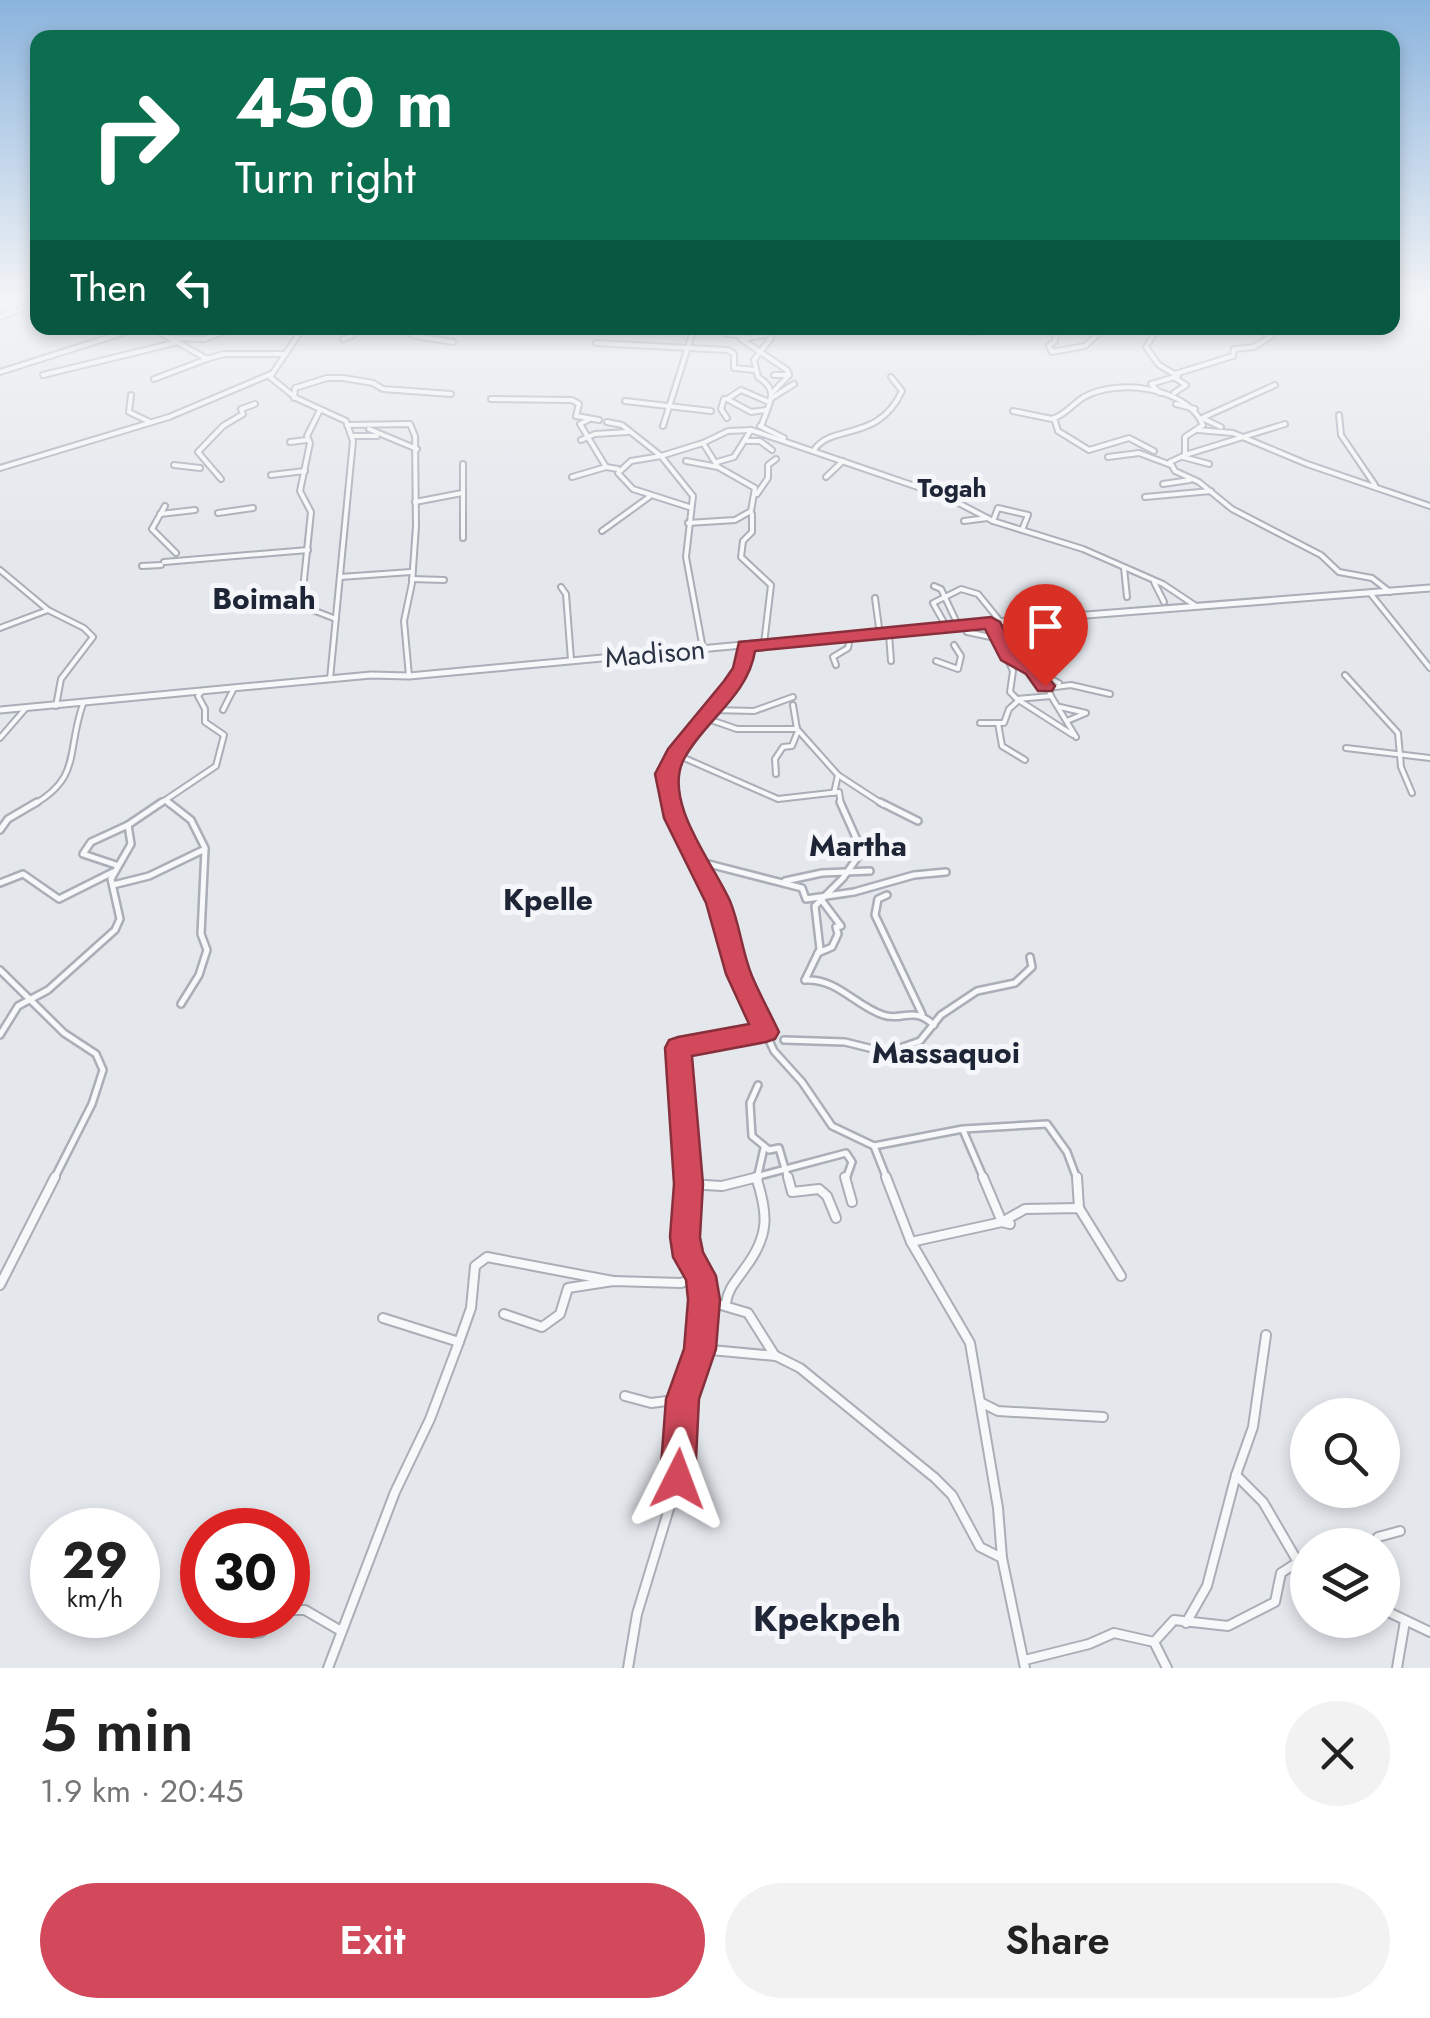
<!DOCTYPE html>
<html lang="en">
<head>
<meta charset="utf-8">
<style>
	body { margin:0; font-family:Jost,sans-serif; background:#f2f2f2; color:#222; height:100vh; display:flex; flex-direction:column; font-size:38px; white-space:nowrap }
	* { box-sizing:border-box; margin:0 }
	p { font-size:32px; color:#767676 }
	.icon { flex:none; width:55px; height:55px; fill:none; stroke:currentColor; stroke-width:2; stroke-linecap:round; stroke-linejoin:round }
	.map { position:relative; height:1668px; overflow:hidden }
	.panel { display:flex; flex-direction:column; background:#fff; flex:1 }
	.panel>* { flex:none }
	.banner { position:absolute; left:30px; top:30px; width:1370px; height:305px; border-radius:20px; box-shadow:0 5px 15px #0003; background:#0b6e4f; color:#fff; overflow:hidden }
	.buttons { position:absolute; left:1290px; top:1398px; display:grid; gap:20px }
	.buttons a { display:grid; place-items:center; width:110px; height:110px; border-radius:50%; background:#fff; box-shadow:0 5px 15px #0003; font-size:50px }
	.speed { position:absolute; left:30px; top:1508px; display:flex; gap:20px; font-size:50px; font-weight:700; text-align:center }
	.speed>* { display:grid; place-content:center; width:130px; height:130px; border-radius:50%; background:#fff; box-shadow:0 5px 15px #0003; line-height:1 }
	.speed small { font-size:25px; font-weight:400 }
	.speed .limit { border:15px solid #d22; background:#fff; color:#111 }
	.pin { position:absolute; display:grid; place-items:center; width:85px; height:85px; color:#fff; margin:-102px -42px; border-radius:50% 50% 50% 0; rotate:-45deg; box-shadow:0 0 10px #0007 }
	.pin .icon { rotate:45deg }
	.me { position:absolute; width:110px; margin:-55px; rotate:3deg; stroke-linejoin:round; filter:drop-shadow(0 0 8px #0008) }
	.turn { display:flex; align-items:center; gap:35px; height:210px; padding:0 40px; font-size:45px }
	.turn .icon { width:130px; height:130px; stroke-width:2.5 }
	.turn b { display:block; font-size:70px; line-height:85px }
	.then { display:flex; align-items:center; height:95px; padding:0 40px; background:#0003; gap:20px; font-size:38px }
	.round { display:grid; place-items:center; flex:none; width:105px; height:105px; border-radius:52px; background:#f2f2f2 }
	.overview { display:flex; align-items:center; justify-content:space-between; height:170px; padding:0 40px }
	h1 { font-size:60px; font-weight:600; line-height:75px }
	.button { display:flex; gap:20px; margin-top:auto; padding:20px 40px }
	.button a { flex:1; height:115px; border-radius:60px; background:#d1495b; color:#fff; font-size:40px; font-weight:600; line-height:115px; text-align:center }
	.button a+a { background:#f2f2f2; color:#222 }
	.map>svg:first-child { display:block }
</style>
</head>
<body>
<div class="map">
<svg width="1430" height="1668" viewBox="0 0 1430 1668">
	<rect width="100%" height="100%" fill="#e4e7ec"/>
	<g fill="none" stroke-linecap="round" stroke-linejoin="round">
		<g stroke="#a9aeb7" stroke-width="8">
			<g id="minor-far2">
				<path d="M0,317l38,-15"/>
				<path d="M152,328l55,31 17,-5h60"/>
				<path d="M303,328l-33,49 26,21 50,23 7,20 -23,238"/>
				<path d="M401,328l14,8 38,6"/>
				<path d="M937,328l35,4 52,-4"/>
				<path d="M1152,328l2,6 -8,13 13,18 19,11 -27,8 9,9"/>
				<path d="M354,330l12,-2"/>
				<path d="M1055,331v10l-6,5 3,6 33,-6 19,-18"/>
				<path d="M727,334l18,2 -1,-8"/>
				<path d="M769,334l-28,5 46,31 2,5 -16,17"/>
				<path d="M170,338l34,1 30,-11"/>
				<path d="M343,339l10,-4"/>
				<path d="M596,343l132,7 6,4v14l21,2"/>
				<path d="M0,372l132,-42 22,-1"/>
				<path d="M1175,374l58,-18 1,-7 20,-2 17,-11 -17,-8"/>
				<path d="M43,375l131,-32"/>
				<path d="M774,375h15"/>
				<path d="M154,379l53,-20"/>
				<path d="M1174,393l12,-8 -11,-7"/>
				<path d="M131,395l-2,17 21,10"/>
				<path d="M294,398l1,-10 32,-10h16l30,5 10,6 68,5"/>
				<path d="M491,399l81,1 7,4 -3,12 23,4"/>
				<path d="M724,399l-3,10 6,9"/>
				<path d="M770,399l24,-15"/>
				<path d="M625,401l86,10"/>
				<path d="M1176,404l19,5"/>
				<path d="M766,410l-15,2 -24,-13 14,-9 28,12"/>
				<path d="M1013,411l39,8c14,-4 20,-15 32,-22 34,-19 103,-10 119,28l-18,12v18l-15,7 5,9 24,11 33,27 89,46 18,17 33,6 18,14"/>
				<path d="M319,412l-12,24 3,7 -10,48 11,21 -9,87 8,10 26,10"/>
				<path d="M1339,415l2,20 34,50"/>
				<path d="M1054,418l4,13 31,19 40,-12 25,13"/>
				<path d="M588,420l-8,4 26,43"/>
				<path d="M607,422l15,3 39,31"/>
				<path d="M762,424c7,-20 18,-34 -4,-47l-4,-17 17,-22 -1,-10"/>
				<path d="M347,425l63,-1 5,12 1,90 -4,57 -8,38 5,55"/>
				<path d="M663,426l31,-98"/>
				<path d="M760,426l24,12"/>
				<path d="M1221,427l-19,-9 73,-33"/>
				<path d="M369,429l48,20"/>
				<path d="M1198,430l35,3 74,31 123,42"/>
				<path d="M353,436h24"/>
				<path d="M581,440l14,-6 33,-2"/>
				<path d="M747,441h13l12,9"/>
				<path d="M290,442l17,-2"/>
				<path d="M703,443l-42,13 32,40 -7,61 17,92"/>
				<path d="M814,450c18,-27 64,-7 88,-59l-11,-14"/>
				<path d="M1185,455l100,-31"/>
				<path d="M661,456l-30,5 -13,12 15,16 56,18"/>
				<path d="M1108,457l31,-4 32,12"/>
				<path d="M1183,457l26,7"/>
				<path d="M686,461l32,6"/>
				<path d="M717,462l17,-5 17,-27"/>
				<path d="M463,464v74"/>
				<path d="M174,465l26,3"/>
				<path d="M0,468l169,-51 102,-43"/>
				<path d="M271,475l34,-4"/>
				<path d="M572,477l34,-10 12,2"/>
				<path d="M826,477l17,-16"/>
				<path d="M221,479l-23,-27 25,-26 20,-12 -2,-5 14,-5"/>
				<path d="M1163,484l27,-4"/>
				<path d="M934,489l14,-4 8,3 -8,10"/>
				<path d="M757,494l11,-16v-13l8,-6"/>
				<path d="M1145,497l66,-6"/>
				<path d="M415,502l47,-9"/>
				<path d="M165,506l-13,23 24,24"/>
				<path d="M218,513l35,-5"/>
				<path d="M160,514l35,-4"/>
				<path d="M752,514v18l-9,9 -2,16 30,28 -7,59"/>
				<path d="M964,521l23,-3"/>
				<path d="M993,521l5,-13 30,7 -6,15"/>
				<path d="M688,523l47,-3 16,-9 4,-23 -37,-21 -15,-24 25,-12 23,-1 196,67 46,24 90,28 80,35 33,22"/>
				<path d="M602,531l47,-34"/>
				<path d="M164,562l144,-12"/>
				<path d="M142,566l19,-1"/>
				<path d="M1124,568l3,29"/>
				<path d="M0,570l48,40 36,18 9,9 -32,42 -5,27"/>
				<path d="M340,577l71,-5"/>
				<path d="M412,579l32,1"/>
				<path d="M1154,582l10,20"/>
				<path d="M934,586l7,3 17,36"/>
				<path d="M561,587l5,7 5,66"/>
				<path d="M1370,593l60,75"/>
				<path d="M875,598l5,37"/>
				<path d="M991,623l22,48 -3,21 7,7 34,-3 25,41"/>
				<path d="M946,626l-13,-23 28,-14 17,5 22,27"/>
				<path d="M0,628l48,-18"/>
				<path d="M967,632l33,7"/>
				<path d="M889,634l2,27"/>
				<path d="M1010,658l49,25"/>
				<path d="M936,661l22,8 3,-13 -7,-11"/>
				<path d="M836,665l-3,-8 15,-9 2,-10"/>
				<path d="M1345,675l53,58 3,34 11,26"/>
				<path d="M1051,696l-3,-8 23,-3 39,9"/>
				<path d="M1020,701l53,34"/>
				<path d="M1060,707l26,6 -19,8"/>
				<path d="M223,710l11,-22"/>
				<path d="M712,710l42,1 39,-14"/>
				<path d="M705,718l32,11h60l-4,-24"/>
				<path d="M980,723h24l5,-14 9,-8"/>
				<path d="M998,723l4,23 23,14"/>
				<path d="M797,729l41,46 -4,18"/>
				<path d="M0,738l26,-30"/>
				<path d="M1346,748l84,10"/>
				<path d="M675,754l103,45 61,-7 2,13"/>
				<path d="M776,774l-1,-15 8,-12 9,-1 6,-15"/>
				<path d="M838,775l46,30"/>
				<path d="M167,802l4,3"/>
				<path d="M33,805c49,-28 33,-53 50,-101"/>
				<path d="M158,805l58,-39 8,-31 -19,-13v-13l-7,-13 4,-5"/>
				<path d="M671,805c-3,-9 -6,-23 -5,-32 8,-41 70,-71 80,-127"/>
			</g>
		</g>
		<g stroke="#a9aeb7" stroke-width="10">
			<g id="minor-far1">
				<path d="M168,802l23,18 14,28"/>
				<path d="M670,802l48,101 21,72 35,76 28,31 30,44 42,20 13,33"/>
				<path d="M880,802l38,19"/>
				<path d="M0,830l8,-11 29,-17"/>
				<path d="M697,861l105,27 4,11 48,-7 60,-17 32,-3"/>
				<path d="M116,865l-33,-11 8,-12 37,-17"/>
				<path d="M785,881l37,-8 48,-2"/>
				<path d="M0,883l23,-9 36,25 54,-27"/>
				<path d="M113,885l36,-9 56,-27 -4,85 6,16 -8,25 -18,29"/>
				<path d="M887,895l-9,4 -3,16 47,99"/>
				<path d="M818,953l14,-6 6,-13 -2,-7 5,-1 -21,-28"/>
				<path d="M0,970l64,63 32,21 7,16 -11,34 -38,75"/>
				<path d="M805,980l15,-31 -5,-43 28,-28 19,-27 -22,-49"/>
				<path d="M805,980c32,-2 49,25 78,35 20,7 29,-10 51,10"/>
				<path d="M0,1035l18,-29 30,-16 67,-60 5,-11 -9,-40 20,-35 -3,-19 34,-23"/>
				<path d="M784,1040l61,2 36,9 16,-2 23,-8 21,-26 36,-24 38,-8 17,-16 -2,-10"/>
				<path d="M758,1085l-8,18 2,33 17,14 10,-2 9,31"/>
				<path d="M963,1130l21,49"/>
				<path d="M874,1146l89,-17 84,-5 20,28 10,27"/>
				<path d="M688,1179l-10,-131 87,-17"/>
				<path d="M748,1179l98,-26 6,9 -6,17"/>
				<path d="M757,1179l7,-31"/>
			</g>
		</g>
		<g stroke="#a9aeb7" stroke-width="12">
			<g id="minor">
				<path d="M788,1177l4,15 27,-3 8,7 9,22"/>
				<path d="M845,1177l7,25"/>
				<path d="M886,1177l25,65 59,101 28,165 4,50"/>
				<path d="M983,1177l19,45 8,2"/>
				<path d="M1077,1177l2,31"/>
				<path d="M688,1184l34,2 36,-9"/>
				<path d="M911,1242l91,-20 23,-13 54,-1 42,68"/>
				<path d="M0,1285l55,-108"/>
				<path d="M704,1300l44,13 27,43"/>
				<path d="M726,1303c2,-15 11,-23 19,-35 25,-33 23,-55 11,-91"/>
				<path d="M504,1314l38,13 18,-13 8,-26 45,-7 68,2 20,-7"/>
				<path d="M383,1318l76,24 12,-34 4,-42 12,-9 126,24"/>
				<path d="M700,1349l76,7 24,12 135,110 17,17 28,52 22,11 23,110"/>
				<path d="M625,1396l26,7 32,-4"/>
				<path d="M982,1403l16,8 105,6"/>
				<path d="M1373,1545l5,-8 22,-6"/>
				<path d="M1304,1560l4,1"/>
				<path d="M1382,1609l48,23"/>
				<path d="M288,1610h17l36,21"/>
				<path d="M1186,1623l21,-37 29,-111"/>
				<path d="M249,1628l4,5 8,-1 20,-17"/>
				<path d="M1025,1660l64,-16 25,-11 40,9"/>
				<path d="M328,1668l67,-176 35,-73 29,-77"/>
				<path d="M628,1668l9,-54 41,-135 5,-80 17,-50 1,-73 -15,-29 1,-70"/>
				<path d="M1167,1668l-13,-26 20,-22 54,6 47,-24 6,-29 17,-11 -35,-60 -27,-27 17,-48 13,-92"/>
				<path d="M1397,1668l8,-47"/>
			</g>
		</g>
		<g stroke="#a9aeb7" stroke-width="9">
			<path id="tertiary" d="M0,710l371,-35 38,1 549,-51 472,-37"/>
		</g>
		<use href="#minor-far2" stroke="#f7f8fa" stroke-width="4"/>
		<use href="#minor-far1" stroke="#f7f8fa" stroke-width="5"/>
		<use href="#minor" stroke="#f7f8fa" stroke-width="8"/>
		<use href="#tertiary" stroke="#f7f8fa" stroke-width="5"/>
	</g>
	<linearGradient id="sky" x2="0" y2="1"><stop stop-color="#8bb4dd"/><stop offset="0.56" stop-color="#f3f4f6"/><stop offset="1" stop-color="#f3f4f6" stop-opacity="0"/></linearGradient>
	<rect width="1430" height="534" fill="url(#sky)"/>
	<path fill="#d1495b" stroke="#882f3b" stroke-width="2.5" d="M991,617l9,5 16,31 24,13 15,20 -3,5h-14l-12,-17 -25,-14 -16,-31 -230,22c-7,45 -51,70 -71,108 -22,42 29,104 46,142 10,24 12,51 22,75 8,19 18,37 27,56l-4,7 -9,3 -74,14 11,128 -3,53 3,15 13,24 4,24 -4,49 -17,50 -4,80 -5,12 -12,6 -13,-6 -5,-12 6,-80 18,-50 4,-49 -2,-20 -13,-23 -3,-20 4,-53 -9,-136 4,-8 9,-3 71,-13 -23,-50 -20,-71 -42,-85 -9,-44 13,-25 56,-68 9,-13 6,-26z"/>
	<g text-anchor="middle" stroke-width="10" stroke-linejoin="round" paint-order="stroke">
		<g font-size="25" font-weight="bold" fill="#1d2536" stroke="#f4f6f9">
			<text x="952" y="497">Togah</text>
		</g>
		<g font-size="28" fill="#2b3445" stroke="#f4f6f9">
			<text transform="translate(655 653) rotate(-5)" y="10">Madison</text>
		</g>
		<g font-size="30" font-weight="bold" fill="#1d2536" stroke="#f4f6f9">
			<text x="264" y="609">Boimah</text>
			<text x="858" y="856">Martha</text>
			<text x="548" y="910">Kpelle</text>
			<text x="946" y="1063">Massaquoi</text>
		</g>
		<g font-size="35" font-weight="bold" fill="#1d2536" stroke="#f4f6f9">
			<text x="827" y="1631">Kpekpeh</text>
		</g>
	</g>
</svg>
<div class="buttons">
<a><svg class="icon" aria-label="search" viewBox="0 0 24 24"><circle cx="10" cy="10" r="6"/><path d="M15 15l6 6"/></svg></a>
<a><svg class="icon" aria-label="layers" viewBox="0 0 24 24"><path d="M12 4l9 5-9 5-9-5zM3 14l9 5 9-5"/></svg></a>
</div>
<div class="speed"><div>29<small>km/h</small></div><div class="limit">30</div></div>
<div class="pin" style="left:1045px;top:686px;background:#d93025"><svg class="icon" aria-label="arrive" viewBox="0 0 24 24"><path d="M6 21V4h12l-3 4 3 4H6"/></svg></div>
<svg class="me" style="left:678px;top:1479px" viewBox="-20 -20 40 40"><path d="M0-17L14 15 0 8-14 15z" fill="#d1495b" stroke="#fff" stroke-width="4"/></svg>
<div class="banner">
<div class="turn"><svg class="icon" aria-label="right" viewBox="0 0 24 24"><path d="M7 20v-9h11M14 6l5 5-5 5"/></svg><div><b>450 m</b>Turn right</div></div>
<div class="then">Then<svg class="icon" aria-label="left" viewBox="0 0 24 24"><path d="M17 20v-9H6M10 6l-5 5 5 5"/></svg></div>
</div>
</div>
<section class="panel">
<div class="overview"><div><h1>5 min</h1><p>1.9 km · 20:45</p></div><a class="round"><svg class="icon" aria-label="close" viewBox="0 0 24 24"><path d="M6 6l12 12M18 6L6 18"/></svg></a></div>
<div class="button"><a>Exit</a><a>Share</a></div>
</section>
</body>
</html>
